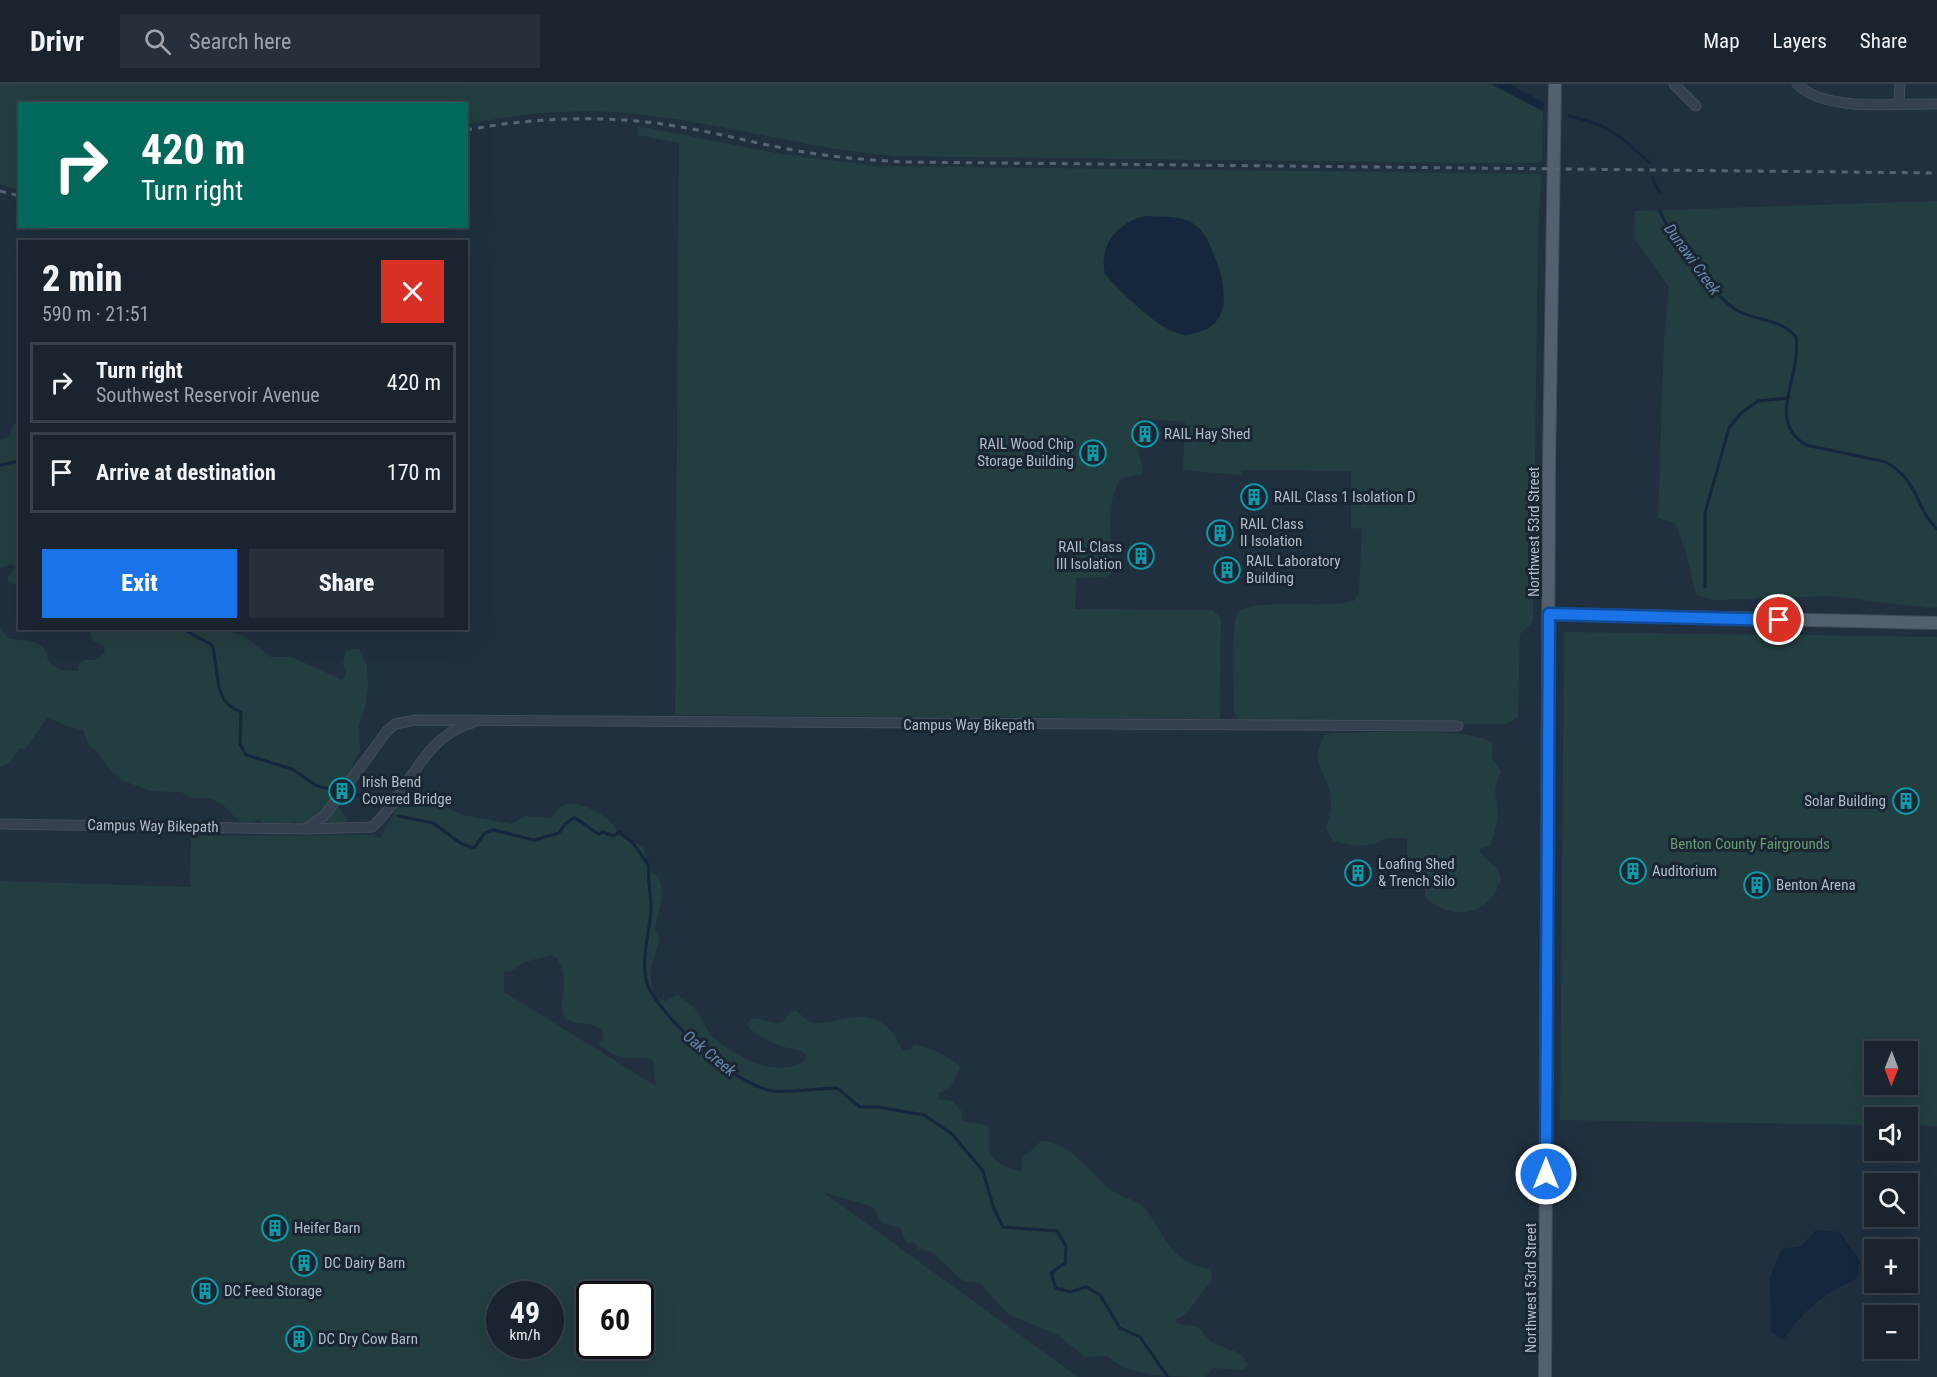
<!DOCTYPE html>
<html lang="en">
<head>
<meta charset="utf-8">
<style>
	body { margin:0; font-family:"Roboto Condensed",sans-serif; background:#26303b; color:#f1f3f6; height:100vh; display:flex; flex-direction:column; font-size:22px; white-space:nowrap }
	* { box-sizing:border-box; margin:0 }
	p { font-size:20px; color:#9fa4aa }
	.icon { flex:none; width:33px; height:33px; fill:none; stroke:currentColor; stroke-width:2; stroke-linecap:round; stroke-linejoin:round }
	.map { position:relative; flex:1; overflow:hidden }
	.side { position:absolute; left:18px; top:156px; width:450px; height:390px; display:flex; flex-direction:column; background:#19242f; border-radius:0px; box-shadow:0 6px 24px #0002,0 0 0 2px #37414b }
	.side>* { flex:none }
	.top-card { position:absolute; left:18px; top:18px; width:450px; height:126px; border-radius:0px; box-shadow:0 6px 24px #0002,0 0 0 2px #37414b; background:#00695c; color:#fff; overflow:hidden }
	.needle { width:39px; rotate:181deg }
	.controls { position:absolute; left:1864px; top:957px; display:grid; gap:12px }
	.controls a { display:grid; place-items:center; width:54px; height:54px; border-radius:0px; background:#19242f; box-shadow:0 6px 24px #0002,0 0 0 2px #37414b; font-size:30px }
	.speed { position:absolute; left:486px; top:1197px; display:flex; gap:12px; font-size:30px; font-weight:700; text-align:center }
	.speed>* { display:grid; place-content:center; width:78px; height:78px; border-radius:50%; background:#19242f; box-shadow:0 6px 24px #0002,0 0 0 2px #37414b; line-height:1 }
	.speed small { font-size:15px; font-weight:400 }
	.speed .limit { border:3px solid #111; border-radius:9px; background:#fff; color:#111 }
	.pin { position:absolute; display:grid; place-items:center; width:51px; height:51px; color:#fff; margin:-26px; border:3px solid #fff; border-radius:50%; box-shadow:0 2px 6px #0007 }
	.me { position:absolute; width:66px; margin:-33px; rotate:0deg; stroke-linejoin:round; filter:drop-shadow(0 0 4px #0008) }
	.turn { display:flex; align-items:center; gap:21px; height:126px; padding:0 24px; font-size:27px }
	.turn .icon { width:78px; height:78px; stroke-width:2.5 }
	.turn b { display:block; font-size:42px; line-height:51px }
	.round { display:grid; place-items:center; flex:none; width:63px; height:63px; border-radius:0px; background:#26303b }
	.overview { display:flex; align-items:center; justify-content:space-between; height:102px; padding:0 24px }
	h1 { font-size:36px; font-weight:800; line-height:45px }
	.action { display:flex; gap:12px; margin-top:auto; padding:12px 24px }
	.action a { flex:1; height:69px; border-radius:0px; background:#1a73e8; color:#fff; font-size:24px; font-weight:800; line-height:69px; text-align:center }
	.action a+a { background:#26303b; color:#f1f3f6 }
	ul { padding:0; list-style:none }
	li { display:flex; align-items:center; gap:18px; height:81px; margin:0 12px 9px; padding:0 12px; border:3px solid #37414b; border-radius:0px }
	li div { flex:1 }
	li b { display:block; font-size:22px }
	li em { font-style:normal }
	header { display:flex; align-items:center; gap:36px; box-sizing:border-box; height:84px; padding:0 30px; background:#19242f; border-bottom:2px solid #37414b }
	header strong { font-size:28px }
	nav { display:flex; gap:33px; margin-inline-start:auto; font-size:21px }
	.search { width:420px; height:54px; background:#26303b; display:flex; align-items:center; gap:15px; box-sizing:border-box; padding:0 21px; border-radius:0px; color:#9fa4aa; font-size:22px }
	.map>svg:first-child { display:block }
</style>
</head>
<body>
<header>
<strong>Drivr</strong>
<div class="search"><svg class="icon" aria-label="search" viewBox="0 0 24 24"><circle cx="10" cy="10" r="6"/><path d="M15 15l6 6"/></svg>Search here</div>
<nav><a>Map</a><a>Layers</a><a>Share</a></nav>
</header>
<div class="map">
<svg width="1937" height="1293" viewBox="0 0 1937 1293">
	<rect width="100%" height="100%" fill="#21303f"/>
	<g fill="#233e40" fill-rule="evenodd">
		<path d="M0,0h1491l52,27 -1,50 -4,2h-73l-573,-7c-81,-7 -159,-30 -239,-40 -61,-9 -127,-5 -186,9l-1,-21h-446l-1,86 -19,-5z"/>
		<path d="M638,42l143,28 95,12 666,8 -4,52 -5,396 -13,12 -2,83 -11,7 -264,-1 -5,-3 -4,-9c0,-17 -3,-86 3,-97 10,-18 95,-3 118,-14l4,-9 3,-62 -11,-1v-57l-110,-1v5l-58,-5 2,-48 -46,-4 -2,30 6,20 -1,6 -21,4c-17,26 -9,64 -8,95l-7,4 -30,1 -1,31 138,1 8,9 -1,100 -545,-4 4,-572 -41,-8zM1221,188l3,34 -37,30 -19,-6z"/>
		<path d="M1937,117v406l-9,1 -97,-12 -117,4 -18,-5 -11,-46 -10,-26 -17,-5 6,-178 5,-53 -35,-49 1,-27z"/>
		<path d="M19,339h1l-1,162 -10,-2 -2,-6 9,-10 -5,-3 -11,4v-128l10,-4 4,-12z"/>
		<path d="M0,543l8,11c15,4 39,-1 40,23 8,9 19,10 30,10v-6l5,-5h13l9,-8 -2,-7 -11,-5 -3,-12 133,1 22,7 27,21h21l50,23 4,-5 -3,-12 3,-12 13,-3 8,17 1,20 -3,22 -6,18 1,26 -7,13 -4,16c-24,11 -14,22 -2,39l-1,6 -20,2 -3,-11 -17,8 -14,-2 -11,6 -12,-2 -10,-6 -18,3 -18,-18 -11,-6 -20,-1 -11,-6 -31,-1 -26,-10 -13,-10 -16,-22 -6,-3 -6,-16 -17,-4 -18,-9 -23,32 -6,-1 -9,15 -10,4z"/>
		<path d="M1564,548l373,5v489l-29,-1v-7h-33v7l-315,-5zM1875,968h33v32h-33z"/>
		<path d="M1335,649c36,0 131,-7 158,10l-1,15 9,13 -6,17 3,31 -7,26 -11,3v5l16,15 5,10c-9,37 -50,45 -76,19v-19l-18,-23v-17h-20l-12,6 -20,2 -22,-5 -7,-13c2,-7 5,-16 5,-24 1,-28 -25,-40 -6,-69z"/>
		<path d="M415,710l48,21 49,9 12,-8 26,2c5,-3 8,-11 14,-13 15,-7 51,14 54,29l26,13 4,22 11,9 2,7 1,12 -7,31 4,13 -9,31 4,25 12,4 12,-6c7,6 16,11 21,19 5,7 7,17 14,23 25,21 61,42 92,24l1,-6c-6,-7 -13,-5 -22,-8 -10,-3 -31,-13 -37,-22l4,-6c12,-2 21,7 32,3l7,-10 6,-1 15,12c29,2 56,-21 82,10 4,5 5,11 10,17h7l4,-5c12,0 39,13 46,22 -5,12 -9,22 -21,26v6l13,2 9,9 1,11 21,3 5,3c3,9 0,17 2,25 2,11 23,18 32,19v-15l6,-2 13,-13c30,0 49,33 70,49 11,8 28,10 35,20 22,29 25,54 65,59l1,12c-14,13 -20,32 -37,39l4,4 19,3 13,15 30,12 6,11 -3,5 -31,-2 -8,9c-32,0 -78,0 -97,-21l-23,1 -27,-22 -49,-20 -29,-32 -17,-2 -31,-29 -14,-3 -3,-6 -9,-1 -6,-14 -18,-5 -9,-16 -50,-15 255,185h-1078v-496l190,6 1,-51 182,-1 8,3c4,-13 14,-22 17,-35zM549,871l7,2c16,24 0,43 9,62 13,7 41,0 38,22l-5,3c7,5 17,13 26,14 11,1 19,-4 29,3l3,25 -152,-94v-23l1,3c9,0 11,-5 19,-9 7,-4 17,-4 25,-8zM500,1210h50v52h-50zM590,1210h50v52h-50z"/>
	</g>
	<g fill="#14273d">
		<path d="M1491,0h19l34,19 -1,8z"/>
		<path d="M1145,132c16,1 35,-1 49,8 11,7 15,20 20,31 10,24 20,65 -12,76 -12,4 -18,5 -30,0 -18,-7 -55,-42 -67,-57 -7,-28 13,-52 40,-58z"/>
		<path d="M1816,1146l24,2 20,29 -3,18c-37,17 -50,28 -74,61l-12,-9 -1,-54 12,-28 20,-3z"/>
	</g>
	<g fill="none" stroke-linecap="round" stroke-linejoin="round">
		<g stroke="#14273d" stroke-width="3">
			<path d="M1569,32c40,8 52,21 81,47"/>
			<path d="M1652,93l7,15"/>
			<path d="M1660,127c9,24 56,88 78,100 20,10 43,8 58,26 6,40 -31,83 10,108l80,17c34,20 29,46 51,67"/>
			<path d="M0,381l20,-4"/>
			<path d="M1705,503v-74l24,-85 12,-15 17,-12 30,-3"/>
			<path d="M181,544l31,17c8,24 -1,57 29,67l-1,32 6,11 46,14 25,17 47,11 11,9"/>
			<path d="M398,732l35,7 29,21 12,4 11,-15 8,-3 41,10 25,-7 6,-9 9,-6c13,5 14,11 25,16l4,-2 10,4 6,-4 14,11 16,23c-2,14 2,27 2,41 0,22 -13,59 -2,81 17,34 86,97 124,103 16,2 46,-3 64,-3l23,19h18l46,8 28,19 31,37 10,35 10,21 54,4 9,15 -1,17 -14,10 5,15 14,4 16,-5 14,8 20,33 20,9 28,40"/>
		</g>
		<g stroke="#424d5b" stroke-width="11">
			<g id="minor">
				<path d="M1674,0l22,22"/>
				<path d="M1797,0c28,29 102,19 140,20"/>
				<path d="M1899,19l1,-19"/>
				<path d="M0,740l306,5 19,-14 62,-84 8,-7 21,-4 1042,6"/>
				<path d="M308,745l64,-2c35,-31 50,-91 100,-104"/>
			</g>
		</g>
		<g stroke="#424d5b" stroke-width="14">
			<g id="major">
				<path d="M1549,530l388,9"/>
				<path d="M1545,1293l4,-912 6,-381"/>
			</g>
		</g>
		<use href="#minor" stroke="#36414f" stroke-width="9"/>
		<use href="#major" stroke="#53606f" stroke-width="12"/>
		<g stroke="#576676" stroke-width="3" stroke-dasharray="6 6" stroke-linecap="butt">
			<path d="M466,46c65,-12 131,-15 196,-6 43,6 84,17 126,25 39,8 79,11 118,13l1031,11"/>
			<path d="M0,107l20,5"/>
		</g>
	</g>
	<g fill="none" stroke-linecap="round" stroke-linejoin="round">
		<g stroke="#114b97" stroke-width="15">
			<path id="route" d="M1546,1090l3,-560 230,6"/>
		</g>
		<use href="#route" stroke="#1a73e8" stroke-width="10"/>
	</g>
	<defs>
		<g id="building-ring" transform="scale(1.35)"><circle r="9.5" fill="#1b2633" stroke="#0f9aa8" stroke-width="1.5"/><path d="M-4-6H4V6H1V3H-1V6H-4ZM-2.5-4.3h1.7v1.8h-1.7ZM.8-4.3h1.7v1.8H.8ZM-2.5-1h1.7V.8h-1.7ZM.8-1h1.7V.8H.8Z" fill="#0f9aa8"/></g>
	</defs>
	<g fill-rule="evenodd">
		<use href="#building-ring" x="1145" y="350"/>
		<use href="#building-ring" x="1093" y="369"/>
		<use href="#building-ring" x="1254" y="413"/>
		<use href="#building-ring" x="1220" y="449"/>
		<use href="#building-ring" x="1141" y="472"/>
		<use href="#building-ring" x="1227" y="486"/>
		<use href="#building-ring" x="342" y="707"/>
		<use href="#building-ring" x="1906" y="717"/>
		<use href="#building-ring" x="1633" y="787"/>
		<use href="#building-ring" x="1358" y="789"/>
		<use href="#building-ring" x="1757" y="801"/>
		<use href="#building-ring" x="275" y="1144"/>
		<use href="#building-ring" x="304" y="1179"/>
		<use href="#building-ring" x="205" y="1207"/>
		<use href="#building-ring" x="299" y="1255"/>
	</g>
	<g text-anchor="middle" stroke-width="6" stroke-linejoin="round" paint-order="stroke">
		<g font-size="15" fill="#b1bcca" stroke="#1b2633" text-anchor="start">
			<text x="1164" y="355">RAIL Hay Shed</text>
			<text x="1074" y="365" text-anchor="end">RAIL Wood Chip<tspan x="1074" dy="17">Storage Building</tspan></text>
			<text x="1274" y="418">RAIL Class 1 Isolation D</text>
			<text x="1240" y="445">RAIL Class<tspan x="1240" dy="17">II Isolation</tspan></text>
			<text x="1122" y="468" text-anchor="end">RAIL Class<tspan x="1122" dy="17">III Isolation</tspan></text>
			<text x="1246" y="482">RAIL Laboratory<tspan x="1246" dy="17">Building</tspan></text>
			<text x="362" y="703">Irish Bend<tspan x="362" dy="17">Covered Bridge</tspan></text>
			<text x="1886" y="722" text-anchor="end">Solar Building</text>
			<text x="1378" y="785">Loafing Shed<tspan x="1378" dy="17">&amp; Trench Silo</tspan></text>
			<text x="1652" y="792">Auditorium</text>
			<text x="1776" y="806">Benton Arena</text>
			<text x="294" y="1149">Heifer Barn</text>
			<text x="324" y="1184">DC Dairy Barn</text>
			<text x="224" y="1212">DC Feed Storage</text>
			<text x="318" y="1260">DC Dry Cow Barn</text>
		</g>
		<g font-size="15" fill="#b1bcca" stroke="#1b2633">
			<text transform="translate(1534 448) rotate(-90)" y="5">Northwest 53rd Street</text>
			<text x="969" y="646">Campus Way Bikepath</text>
			<text transform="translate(153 742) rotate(1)" y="5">Campus Way Bikepath</text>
			<text transform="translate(1531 1204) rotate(-90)" y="5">Northwest 53rd Street</text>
		</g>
		<g font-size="15" fill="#669d70" stroke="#1b2633">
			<text x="1750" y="765">Benton County Fairgrounds</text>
		</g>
		<g font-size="16" font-style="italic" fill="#6788ac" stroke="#1b2633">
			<text transform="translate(1693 175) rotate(54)" y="6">Dunawi Creek</text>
			<text transform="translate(710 969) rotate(39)" y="6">Oak Creek</text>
		</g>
	</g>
</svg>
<div class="controls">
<a><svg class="needle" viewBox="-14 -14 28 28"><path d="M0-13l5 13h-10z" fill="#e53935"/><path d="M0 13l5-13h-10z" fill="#9fa4aa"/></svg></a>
<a><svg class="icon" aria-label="sound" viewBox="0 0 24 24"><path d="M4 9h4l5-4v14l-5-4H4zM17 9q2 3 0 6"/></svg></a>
<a><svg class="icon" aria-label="search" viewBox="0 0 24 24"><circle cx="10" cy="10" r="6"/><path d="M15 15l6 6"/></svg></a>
<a>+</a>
<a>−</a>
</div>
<div class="speed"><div>49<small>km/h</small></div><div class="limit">60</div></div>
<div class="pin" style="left:1779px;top:536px;background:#d93025"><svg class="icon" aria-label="arrive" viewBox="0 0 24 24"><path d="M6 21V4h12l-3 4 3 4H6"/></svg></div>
<svg class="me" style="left:1546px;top:1090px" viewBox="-20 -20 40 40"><circle r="17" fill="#1a73e8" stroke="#fff" stroke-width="3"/><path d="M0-11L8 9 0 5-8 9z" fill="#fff"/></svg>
<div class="top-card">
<div class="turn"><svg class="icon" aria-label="right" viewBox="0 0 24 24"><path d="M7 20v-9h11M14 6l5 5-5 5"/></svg><div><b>420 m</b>Turn right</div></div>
</div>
<section class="side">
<div class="overview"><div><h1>2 min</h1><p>590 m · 21:51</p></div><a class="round" style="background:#d93025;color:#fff"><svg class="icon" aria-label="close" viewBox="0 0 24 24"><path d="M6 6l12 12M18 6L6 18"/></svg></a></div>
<ul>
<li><svg class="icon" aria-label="right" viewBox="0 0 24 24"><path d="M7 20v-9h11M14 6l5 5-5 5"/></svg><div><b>Turn right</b><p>Southwest Reservoir Avenue</p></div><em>420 m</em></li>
<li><svg class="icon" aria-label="arrive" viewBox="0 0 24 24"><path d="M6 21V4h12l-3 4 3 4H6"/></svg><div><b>Arrive at destination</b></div><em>170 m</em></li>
</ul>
<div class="action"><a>Exit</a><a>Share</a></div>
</section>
</div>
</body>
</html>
